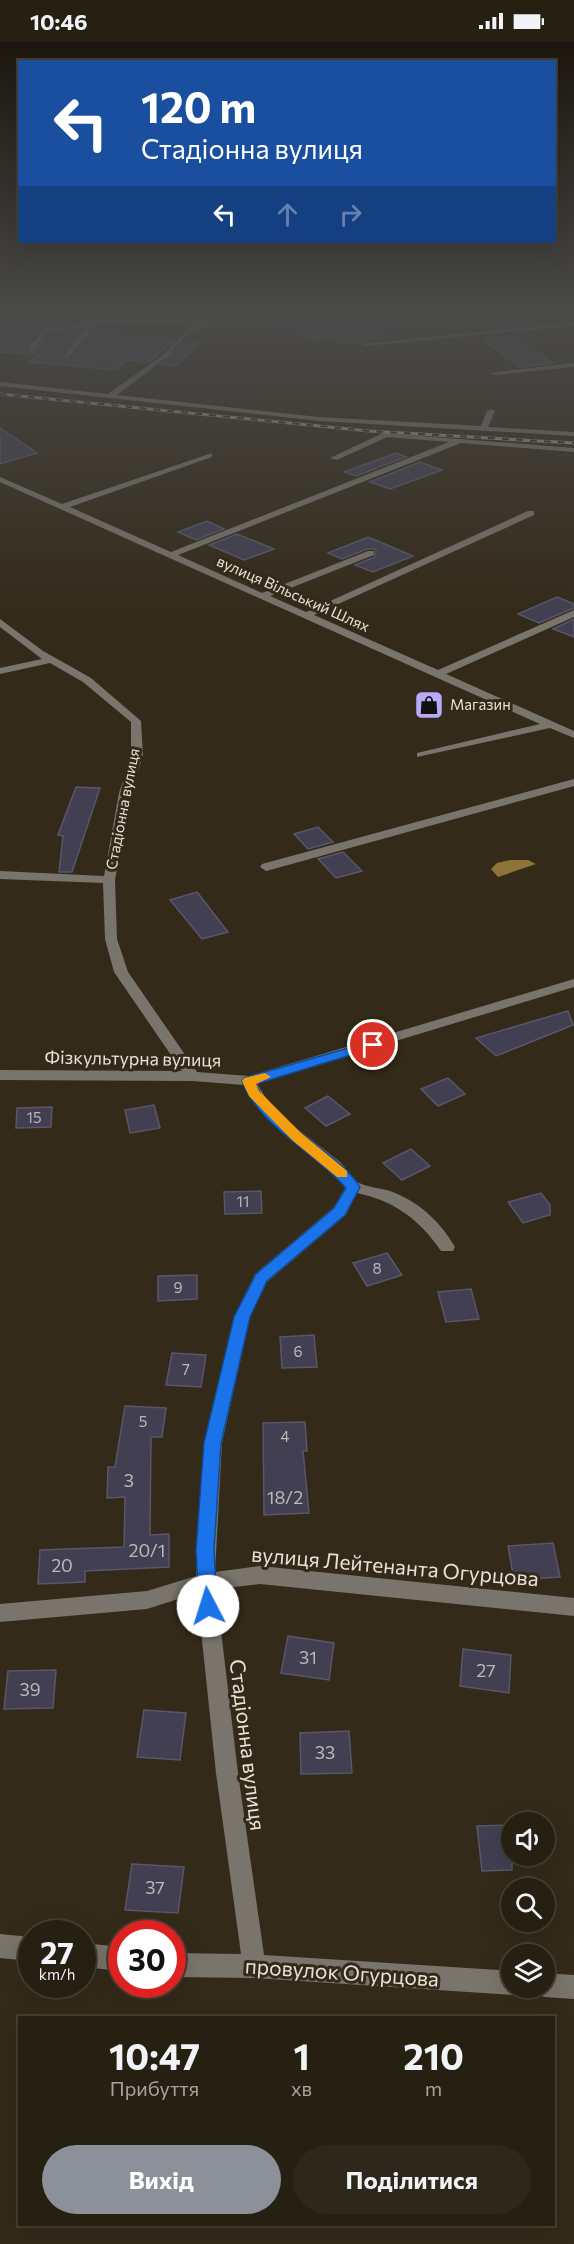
<!DOCTYPE html>
<html lang="uk">
<head>
<meta charset="utf-8">
<style>
	body { margin:0; font-family:Commissioner,sans-serif; background:#2e281c; color:#f1f3f6; height:100vh; display:flex; flex-direction:column; font-size:22px; white-space:nowrap }
	* { box-sizing:border-box; margin:0 }
	p { font-size:20px; color:#a4a3a0 }
	.icon { flex:none; width:33px; height:33px; fill:none; stroke:currentColor; stroke-width:2; stroke-linecap:round; stroke-linejoin:round }
	.map { position:relative; flex:1; overflow:hidden }
	.drawer { position:absolute; left:18px; top:1974px; width:537px; height:210px; display:flex; flex-direction:column; background:#262013; border-radius:0px; box-shadow:0 6px 24px #0002,0 0 0 2px #423e33 }
	.drawer>* { flex:none }
	.guide { position:absolute; left:18px; top:18px; width:538px; height:183px; border-radius:0px; box-shadow:0 6px 24px #0002,0 0 0 2px #423e33; background:#1a4fa0; color:#fff; overflow:hidden }
	.controls { position:absolute; left:501px; top:1770px; display:grid; gap:12px }
	.controls a { display:grid; place-items:center; width:54px; height:54px; border-radius:50%; background:#262013; box-shadow:0 6px 24px #0002,0 0 0 2px #423e33; font-size:30px }
	.speed { position:absolute; left:18px; top:1878px; display:flex; gap:12px; font-size:30px; font-weight:700; text-align:center }
	.speed>* { display:grid; place-content:center; width:78px; height:78px; border-radius:50%; background:#262013; box-shadow:0 6px 24px #0002,0 0 0 2px #423e33; line-height:1 }
	.speed small { font-size:15px; font-weight:400 }
	.speed .limit { border:9px solid #d22; background:#fff; color:#111 }
	.pin { position:absolute; display:grid; place-items:center; width:51px; height:51px; color:#fff; margin:-26px; border:3px solid #fff; border-radius:50%; box-shadow:0 2px 6px #0007 }
	.me { position:absolute; width:66px; margin:-33px; rotate:355deg; stroke-linejoin:round; filter:drop-shadow(0 0 4px #0008) }
	.turn { display:flex; align-items:center; gap:21px; height:126px; padding:0 24px; font-size:27px }
	.turn .icon { width:78px; height:78px; stroke-width:2.5 }
	.turn b { display:block; font-size:42px; line-height:51px }
	.lanes { display:flex; align-items:center; height:57px; padding:0 24px; background:#0003; justify-content:center; gap:30px; direction:ltr }
	.lanes .off { opacity:.35 }
	.eta { display:flex; justify-content:space-evenly; align-items:center; height:102px; text-align:center }
	.eta b { font-size:36px; font-weight:700; line-height:42px }
	.cta { display:flex; gap:12px; margin-top:auto; padding:12px 24px }
	.cta a { flex:1; height:69px; border-radius:36px; background:#8c9099; color:#fff; font-size:24px; font-weight:700; line-height:69px; text-align:center }
	.cta a+a { background:#2e281c; color:#f1f3f6 }
	.status { display:flex; justify-content:space-between; align-items:center; height:42px; padding:0 30px; background:#262013; direction:ltr }
	.status svg { height:16px; fill:currentColor }
	.map>svg:first-child { display:block }
</style>
</head>
<body>
<div class="status"><b>10:46</b><svg viewBox="0 0 49 12"><path d="M0 12V9h3v3zM5 12V6h3v6zM10 12V3h3v9zM15 12V0h3v12zM26 1h20v11H26zM47 4h2v5h-2z"/></svg></div>
<div class="map">
<svg width="574" height="2202" viewBox="0 0 574 2202">
	<rect width="100%" height="100%" fill="#332a19"/>
	<path fill="#5a4925" d="M0,271h144l-7,5 -67,4 -70,-3z"/>
	<path fill="#907336" d="M510,818h18l8,4 -38,13 -7,-8 6,-6z"/>
	<g fill="#413f51" stroke="#59566a" stroke-width="1.5">
		<path d="M347,271h12l29,24 -49,6 -5,-5 -24,3 -25,-22z"/>
		<path d="M0,278l43,3 -5,5h4l-17,20v2l7,2 18,-19 31,-2 -19,24 6,5 25,-28 80,9 -25,22 -21,-3 -11,10 -86,-8 9,-7 -39,-3z"/>
		<path d="M514,293l39,28 -33,4 -38,-28z"/>
		<path d="M184,300l16,1 -25,23 -14,-2z"/>
		<path d="M0,386l37,25 -37,11z"/>
		<path d="M396,411l10,4 -50,19 -12,-4z"/>
		<path d="M420,420l22,8 -52,19 -20,-7z"/>
		<path d="M207,479l17,8 -28,11 -18,-8z"/>
		<path d="M237,492l37,15 -30,11 -35,-15z"/>
		<path d="M368,495l45,19 -40,16 -18,-7 20,-8 1,-8h-9l-25,10 -14,-6z"/>
		<path d="M557,555l17,7v4l-35,15 -21,-9z"/>
		<path d="M574,577v18l-21,-8z"/>
		<path d="M76,745l24,1 -28,84h-13l4,-36 -5,-1z"/>
		<path d="M318,785l15,15 -25,7 -14,-15z"/>
		<path d="M343,810l19,19 -26,7 -18,-19z"/>
		<path d="M197,850l31,40 -26,7 -32,-39z"/>
		<path d="M568,969l5,14 -77,31 -20,-18z"/>
		<path d="M448,1036l17,16 -27,12 -17,-17z"/>
		<path d="M328,1054l22,18 -24,12 -21,-18z"/>
		<path d="M154,1063l6,23 -30,5 -5,-23z"/>
		<path d="M52,1065l-1,20 -35,1 1,-20z"/>
		<path d="M411,1107l19,17 -28,14 -19,-17z"/>
		<path d="M261,1149l1,22 -37,1 -1,-22z"/>
		<path d="M541,1151l9,12v10l-27,8 -15,-21z"/>
		<path d="M387,1211l15,22 -35,11 -14,-23z"/>
		<path d="M197,1233v24l-39,2v-25z"/>
		<path d="M471,1247l8,30 -33,3 -8,-30z"/>
		<path d="M314,1293l3,32 -35,1 -2,-31z"/>
		<path d="M172,1311l34,2 -5,32 -35,-2z"/>
		<path d="M125,1364l41,2 -4,29h-11l-1,98 19,-1v33l-84,4v11l-47,2 2,-34 84,-3 1,-50 -18,1 1,-31h7z"/>
		<path d="M305,1380l2,29h-4l6,62 -45,2 -1,-92z"/>
		<path d="M553,1501l7,34 -46,3 -6,-34z"/>
		<path d="M288,1594l46,7 -5,37 -48,-7z"/>
		<path d="M463,1607l48,6 -2,38 -49,-7z"/>
		<path d="M56,1628l-3,38 -49,1 4,-38z"/>
		<path d="M144,1668l42,3 -6,47 -43,-3z"/>
		<path d="M349,1689l3,42 -51,1 -1,-41z"/>
		<path d="M512,1783v45l-30,1 -5,-45z"/>
		<path d="M132,1822l52,3 -6,46 -53,-3z"/>
	</g>
	<g fill="none" stroke-linecap="round" stroke-linejoin="round">
		<g fill="#79756c" fill-rule="evenodd">
			<path d="M32,271h38l24,7 110,-2 4,-3 3,3h10l78,-5 -91,9 -3,4 -15,6 -23,25 -50,38 202,22 162,9 6,-15 4,-2 4,2 -7,16 86,5v4l-255,-15 -319,-35v-4l108,12 55,-39 23,-25 15,-8 -105,2 -28,34 -4,-2 22,-28 -37,3 -17,19 -5,-1 18,-21 45,-5 -20,-6z"/>
			<path d="M574,280v4l-210,20 -3,-2z"/>
			<path d="M574,321v4l-80,8 -4,-2z"/>
			<path d="M383,391l191,15v4l-113,-9 -283,112 84,38 106,-42h6v4l-104,41 36,16 222,-101h6v4l-220,100 124,55 136,-60v7l-128,57 128,57v7l-24,-10 -133,29v-4l123,-29 -540,-242v-5l62,27 150,-51v4l-142,50 101,45 278,-110 -62,-5 -50,23 -7,-2z"/>
			<path d="M0,577l43,32 48,27 50,43 2,35 -12,37 -16,87 2,59 11,33 69,100 52,4 325,-97v8l-317,96c18,36 54,54 83,79 6,6 12,17 19,21 8,4 21,5 31,8 28,10 50,30 65,56l-2,4h-12c-21,-31 -46,-50 -84,-58l-11,22 -79,67 -17,35 -28,126 -7,129 45,-6 314,32v18l-314,-32 -44,5 22,184 26,182 248,16v17h10l-2,3 -8,4 -258,-17 -82,-1v-24l69,1 -25,-181 -19,-180 -50,16 -147,13v-18l147,-13 49,-15 8,-133 30,-126 21,-43 79,-67 11,-19c-30,-39 -79,-57 -101,-103l-51,-4 -193,-1v-10l182,1 -68,-99 -9,-33 -2,-56 -103,-4v-8l104,5 15,-83 12,-37v-34l-48,-40 -33,-19 -50,11v-6l42,-9 -42,-32z"/>
			<path d="M574,737v7l-304,84 -4,1 -6,-4 2,-3z"/>
			<path d="M0,1892l32,3v24l-32,-3z"/>
			<path d="M82,1901l40,4v24l-40,-4z"/>
			<path d="M544,1931l30,2v24l-30,-2 -8,-4 -3,-5h11z"/>
		</g>
		<g stroke="#a7a094" stroke-width="3">
			<path id="rail" d="M0,352l369,37 205,12"/>
		</g>
		<use href="#rail" stroke="#332a19" stroke-width="2" stroke-dasharray="7" stroke-linecap="butt"/>
	</g>
	<linearGradient id="sky" x2="0" y2="1"><stop stop-color="#1c170e"/><stop offset="0.47" stop-color="#4a4a49"/><stop offset="1" stop-color="#4a4a49" stop-opacity="0"/></linearGradient>
	<rect width="574" height="579" fill="url(#sky)"/>
	<path fill="#1a73e8" stroke="#114b97" stroke-width="1.5" d="M373,999l6,4 -2,2 -121,37c15,39 81,66 104,103l-15,28 -78,66 -17,36 -29,126 -7,107 3,56 -3,6 -6,2 -7,-2 -2,-6 -3,-56 8,-107 30,-126 22,-43 78,-66 12,-20c-30,-35 -88,-63 -104,-107l2,-3z"/>
	<path fill="#f59e0b" d="M265,1031l6,4 -15,7 3,7 42,42 46,38v6h-10l-45,-37 -43,-44 -7,-15 2,-3z"/>
	<defs>
		<g id="shop-square" transform="scale(1.5)"><rect x="-9" y="-9" width="18" height="18" rx="4" fill="#b7abf7" stroke="#332a19"/><path d="M-5-2.5h2.3a2.7 3.5 0 0 1 5.4 0H5L5.5 6h-11ZM-1.5-2.5h3a1.5 2.3 0 0 0-3 0Z" fill="#111"/></g>
	</defs>
	<g fill-rule="evenodd">
		<use href="#shop-square" x="429" y="663"/>
	</g>
	<g text-anchor="middle" stroke-width="6" stroke-linejoin="round" paint-order="stroke">
		<g font-size="15" fill="#e7e1d7" stroke="#332a19">
			<text transform="translate(293 552) rotate(24)" y="5">вулиця Вільський Шлях</text>
			<text transform="translate(123 767) rotate(-79)" y="5">Стадіонна вулиця</text>
		</g>
		<g font-size="15" fill="#e7e1d7" stroke="#332a19" text-anchor="start">
			<text x="450" y="668">Магазин</text>
		</g>
		<g font-size="15" fill="#beb8b6">
			<text x="34" y="1081">15</text>
			<text x="243" y="1165">11</text>
			<text x="377" y="1232">8</text>
			<text x="178" y="1251">9</text>
			<text x="298" y="1315">6</text>
			<text x="186" y="1333">7</text>
			<text x="143" y="1385">5</text>
			<text x="285" y="1400">4</text>
		</g>
		<g font-size="18" fill="#e7e1d7" stroke="#332a19">
			<text transform="translate(133 1017) rotate(1)" y="6">Фізкультурна вулиця</text>
		</g>
		<g font-size="18" fill="#beb8b6">
			<text x="129" y="1445">3</text>
			<text x="285" y="1462">18/2</text>
			<text x="147" y="1515">20/1</text>
			<text x="62" y="1530">20</text>
			<text x="308" y="1622">31</text>
			<text x="486" y="1635">27</text>
			<text x="30" y="1654">39</text>
			<text x="325" y="1717">33</text>
			<text x="155" y="1852">37</text>
		</g>
		<g font-size="21" fill="#e7e1d7" stroke="#332a19">
			<text transform="translate(395 1525) rotate(5)" y="7">вулиця Лейтенанта Огурцова</text>
			<text transform="translate(247 1703) rotate(83)" y="7">Стадіонна вулиця</text>
			<text transform="translate(342 1931) rotate(4)" y="7">провулок Огурцова</text>
		</g>
	</g>
</svg>
<div class="controls">
<a><svg class="icon" aria-label="sound" viewBox="0 0 24 24"><path d="M4 9h4l5-4v14l-5-4H4zM17 9q2 3 0 6"/></svg></a>
<a><svg class="icon" aria-label="search" viewBox="0 0 24 24"><circle cx="10" cy="10" r="6"/><path d="M15 15l6 6"/></svg></a>
<a><svg class="icon" aria-label="layers" viewBox="0 0 24 24"><path d="M12 4l9 5-9 5-9-5zM3 14l9 5 9-5"/></svg></a>
</div>
<div class="speed"><div>27<small>km/h</small></div><div class="limit">30</div></div>
<div class="pin" style="left:373px;top:1003px;background:#d93025"><svg class="icon" aria-label="arrive" viewBox="0 0 24 24"><path d="M6 21V4h12l-3 4 3 4H6"/></svg></div>
<svg class="me" style="left:208px;top:1564px" viewBox="-20 -20 40 40"><circle r="19" fill="#fff"/><path d="M0-13L10 11 0 6-10 11z" fill="#1a73e8"/></svg>
<div class="guide">
<div class="turn"><svg class="icon" aria-label="left" viewBox="0 0 24 24"><path d="M17 20v-9H6M10 6l-5 5 5 5"/></svg><div><b>120 m</b>Стадіонна вулиця</div></div>
<div class="lanes"><svg class="icon" aria-label="left" viewBox="0 0 24 24"><path d="M17 20v-9H6M10 6l-5 5 5 5"/></svg><svg class="icon off" aria-label="ahead" viewBox="0 0 24 24"><path d="M12 20V5M6 11l6-6 6 6"/></svg><svg class="icon off" aria-label="right" viewBox="0 0 24 24"><path d="M7 20v-9h11M14 6l5 5-5 5"/></svg></div>
</div>
<section class="drawer">
<div class="eta">
<div><b>10:47</b><p>Прибуття</p></div>
<div><b>1</b><p>хв</p></div>
<div><b>210</b><p>m</p></div>
</div>
<div class="cta"><a>Вихід</a><a>Поділитися</a></div>
</section>
</div>
</body>
</html>
